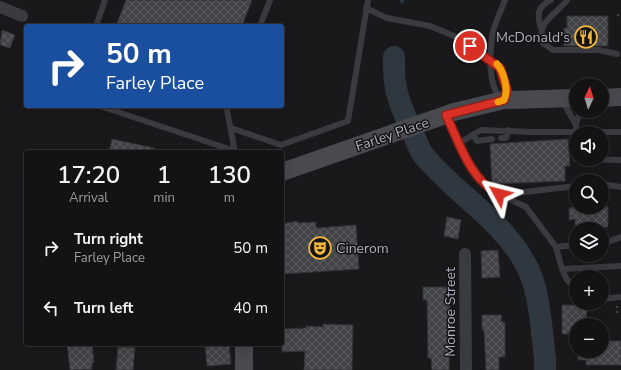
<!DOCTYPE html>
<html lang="en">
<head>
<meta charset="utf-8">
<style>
	body { margin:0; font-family:"Nunito Sans",sans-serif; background:#1c1c1d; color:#f1f3f6; height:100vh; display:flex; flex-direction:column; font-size:15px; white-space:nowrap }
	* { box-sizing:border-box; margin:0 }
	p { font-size:13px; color:#9d9ea0 }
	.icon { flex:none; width:22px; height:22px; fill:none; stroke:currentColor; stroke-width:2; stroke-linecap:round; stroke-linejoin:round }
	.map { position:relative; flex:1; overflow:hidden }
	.sheet { position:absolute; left:24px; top:150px; width:260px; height:196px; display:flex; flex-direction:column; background:#131314; border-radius:4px; box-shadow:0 4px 16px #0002,0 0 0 1px #323234 }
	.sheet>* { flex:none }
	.top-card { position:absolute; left:24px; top:24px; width:260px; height:84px; border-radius:4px; box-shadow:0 4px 16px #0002,0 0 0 1px #323234; background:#1a4fa0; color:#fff; overflow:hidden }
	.needle { width:26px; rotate:4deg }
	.buttons { position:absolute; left:569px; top:78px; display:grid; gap:8px }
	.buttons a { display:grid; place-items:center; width:40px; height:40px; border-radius:50%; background:#131314; box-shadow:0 4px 16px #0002,0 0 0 1px #323234; font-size:20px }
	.pin { position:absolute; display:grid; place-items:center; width:34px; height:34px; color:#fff; margin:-17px; border:2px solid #fff; border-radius:50%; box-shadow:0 1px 4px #0007 }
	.me { position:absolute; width:44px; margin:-22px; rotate:308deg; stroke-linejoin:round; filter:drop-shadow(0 0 3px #0008) }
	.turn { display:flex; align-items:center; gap:14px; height:84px; padding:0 16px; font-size:18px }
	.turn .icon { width:52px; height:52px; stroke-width:2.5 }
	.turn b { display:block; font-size:28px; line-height:34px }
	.eta { display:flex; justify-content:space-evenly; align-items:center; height:68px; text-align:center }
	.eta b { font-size:24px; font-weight:600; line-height:28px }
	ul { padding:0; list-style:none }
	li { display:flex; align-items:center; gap:12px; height:60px; padding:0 16px }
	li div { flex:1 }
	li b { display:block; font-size:15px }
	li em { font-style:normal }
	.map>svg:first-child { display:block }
</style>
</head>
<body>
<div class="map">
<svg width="621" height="370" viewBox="0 0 621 370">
	<defs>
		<pattern id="building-cross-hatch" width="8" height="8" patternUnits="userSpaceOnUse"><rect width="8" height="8" fill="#434448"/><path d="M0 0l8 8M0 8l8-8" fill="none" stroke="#5b5c60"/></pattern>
	</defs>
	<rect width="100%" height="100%" fill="#19191b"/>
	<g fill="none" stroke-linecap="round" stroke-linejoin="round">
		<path stroke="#2f3840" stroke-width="3.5" d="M402,2v-2"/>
		<path stroke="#2f3840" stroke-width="22" d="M394,57c-1,36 6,47 20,79 3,6 6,16 11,21 31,37 77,63 100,106 15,25 16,66 20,95v12"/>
	</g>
	<g fill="url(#building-cross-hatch)" stroke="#333337">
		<path d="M126,0h126l-10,26h-126z"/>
		<path d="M567,16h41v30h-44v-18h3z"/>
		<path d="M2,30l13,5 -5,13 -10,-3z"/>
		<path d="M112,139l42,9v4h-45z"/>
		<path d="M568,139l2,27h-5v15l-73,3 -2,-40z"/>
		<path d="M574,207h34v20l-23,2 -4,-1v-3h-6v-6l-6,1v-12z"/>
		<path d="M447,217l14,3 -3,19 -14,-3z"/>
		<path d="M297,221l1,2 18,-1v6l40,-3 3,44 -77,5v-50z"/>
		<path d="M498,250l2,27 -18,1 -1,-27z"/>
		<path d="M423,287h27l-1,83h-17l-1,-12h-3l-1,-58h-4z"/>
		<path d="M562,305h25l-1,20h-10v9h-14z"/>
		<path d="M482,315h19l1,7h3v35h-6v13h-13l-2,-40h-2z"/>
		<path d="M323,324l30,1 -1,45h-48l1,-19 -23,1v-23l24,-1v-2l17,1z"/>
		<path d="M602,341h19v24h-35v-5h-8v-9h24z"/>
		<path d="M67,344h25l2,19h-2v6l-22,1z"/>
		<path d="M205,344h24l2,20 -24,2z"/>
		<path d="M118,347l17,1 -2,22h-17z"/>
	</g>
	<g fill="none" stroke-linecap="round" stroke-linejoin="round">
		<g stroke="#404247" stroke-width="2" stroke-dasharray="2 3" stroke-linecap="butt">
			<path d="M617,15l4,1"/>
			<path d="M617,306v9"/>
		</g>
		<g stroke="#3a3b40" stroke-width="6">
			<path d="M567,0c-11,15 -31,21 -24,43l10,7h46l18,4"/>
			<path d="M366,8l21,10 43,8 29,12 33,23c11,7 18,27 12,39 -17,-9 -14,-48 -12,-64 2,-12 9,-25 13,-36"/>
			<path d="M96,26l9,-26"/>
			<path d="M260,26l10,-26"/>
			<path d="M541,29c-4,-15 -4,-22 10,-29"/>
			<path d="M562,100l14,25"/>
			<path d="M100,106l135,45"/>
			<path d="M229,106l-2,4 8,42"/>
			<path d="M580,111l-4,14v34l45,1"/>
			<path d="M447,116l19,42 14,21 10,11 36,17 30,40 6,22"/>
			<path d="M231,128l50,17 67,-24 20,-121"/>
			<path d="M473,135l4,6 15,-2"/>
			<path d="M501,138h5l3,-8"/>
			<path d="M459,143l22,-13 51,2h89"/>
			<path d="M602,184l19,3"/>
			<path d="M499,195l77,-9"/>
			<path d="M602,244l19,-7"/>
			<path d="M556,247l20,-2"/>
			<path d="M576,288l-9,-8 -5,-11 59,-3"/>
			<path d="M602,299l19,-2"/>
		</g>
		<g stroke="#3a3b40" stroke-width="12">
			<path d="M0,7l22,9"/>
			<path d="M465,254l1,116"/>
		</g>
		<g stroke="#484a50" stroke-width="18">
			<path d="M602,98l19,-1"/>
			<path d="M282,172l172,-60 50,-12 72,-2"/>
			<path d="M244,344v26"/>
		</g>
	</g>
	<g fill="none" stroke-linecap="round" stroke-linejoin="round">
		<g stroke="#8d1f18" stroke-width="10">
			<path id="route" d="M470,46l30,22 7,22 -3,10 -58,15c13,27 24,65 53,79"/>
		</g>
		<use href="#route" stroke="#d93025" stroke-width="7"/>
		<path stroke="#f59e0b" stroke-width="7" d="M497,64c7,8 12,26 7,36l-6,2"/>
	</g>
	<defs>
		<g id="restaurant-ring" transform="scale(1.15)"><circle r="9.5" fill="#141416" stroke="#f1b63b" stroke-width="1.5"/><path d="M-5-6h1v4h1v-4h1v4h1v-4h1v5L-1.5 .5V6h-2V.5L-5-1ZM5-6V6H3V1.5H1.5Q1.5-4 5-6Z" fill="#f1b63b"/></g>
		<g id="theatre-ring" transform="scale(1.15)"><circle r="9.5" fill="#141416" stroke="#f1b63b" stroke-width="1.5"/><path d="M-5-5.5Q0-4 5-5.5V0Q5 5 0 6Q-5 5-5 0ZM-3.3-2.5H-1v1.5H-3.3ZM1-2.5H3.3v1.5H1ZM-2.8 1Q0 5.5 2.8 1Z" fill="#f1b63b"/></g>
	</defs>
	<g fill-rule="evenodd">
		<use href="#restaurant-ring" x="586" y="37"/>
		<use href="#theatre-ring" x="320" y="248"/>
	</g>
	<g text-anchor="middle" stroke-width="3" stroke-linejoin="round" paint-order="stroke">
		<g font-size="14" fill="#acb0bb" stroke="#141416" text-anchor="end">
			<text x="570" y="42">McDonald's</text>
			<text x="336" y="253" text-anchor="start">Cinerom</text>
		</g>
		<g font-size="14" fill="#acb0bb" stroke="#141416">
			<text transform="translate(392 134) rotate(-19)" y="5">Farley Place</text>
			<text transform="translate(450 312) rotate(-90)" y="5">Monroe Street</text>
		</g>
	</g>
</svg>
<div class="buttons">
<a><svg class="needle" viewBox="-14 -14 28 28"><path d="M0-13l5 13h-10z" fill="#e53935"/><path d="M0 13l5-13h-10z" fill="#9d9ea0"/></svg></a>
<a><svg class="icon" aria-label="sound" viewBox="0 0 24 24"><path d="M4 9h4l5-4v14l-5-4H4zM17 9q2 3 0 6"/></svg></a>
<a><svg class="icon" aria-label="search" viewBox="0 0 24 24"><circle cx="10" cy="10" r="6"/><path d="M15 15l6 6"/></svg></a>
<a><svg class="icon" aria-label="layers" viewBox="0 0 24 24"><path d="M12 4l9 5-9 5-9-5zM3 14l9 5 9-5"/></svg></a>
<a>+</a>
<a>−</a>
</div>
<div class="pin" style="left:470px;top:46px;background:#d93025"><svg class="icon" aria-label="arrive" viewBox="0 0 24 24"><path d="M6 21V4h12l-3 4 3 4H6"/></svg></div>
<svg class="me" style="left:499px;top:194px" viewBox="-20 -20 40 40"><path d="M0-17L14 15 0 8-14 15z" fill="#d93025" stroke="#fff" stroke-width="4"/></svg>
<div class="top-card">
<div class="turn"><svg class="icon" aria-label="right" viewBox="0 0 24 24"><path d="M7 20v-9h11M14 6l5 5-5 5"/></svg><div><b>50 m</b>Farley Place</div></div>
</div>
<section class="sheet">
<div class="eta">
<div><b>17:20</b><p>Arrival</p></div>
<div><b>1</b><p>min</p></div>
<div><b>130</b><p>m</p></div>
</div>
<ul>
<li><svg class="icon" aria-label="right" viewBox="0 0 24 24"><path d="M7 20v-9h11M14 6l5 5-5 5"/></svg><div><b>Turn right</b><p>Farley Place</p></div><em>50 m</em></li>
<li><svg class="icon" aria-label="left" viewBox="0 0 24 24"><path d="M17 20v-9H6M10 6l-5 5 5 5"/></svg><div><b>Turn left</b></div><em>40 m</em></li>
</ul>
</section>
</div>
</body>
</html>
